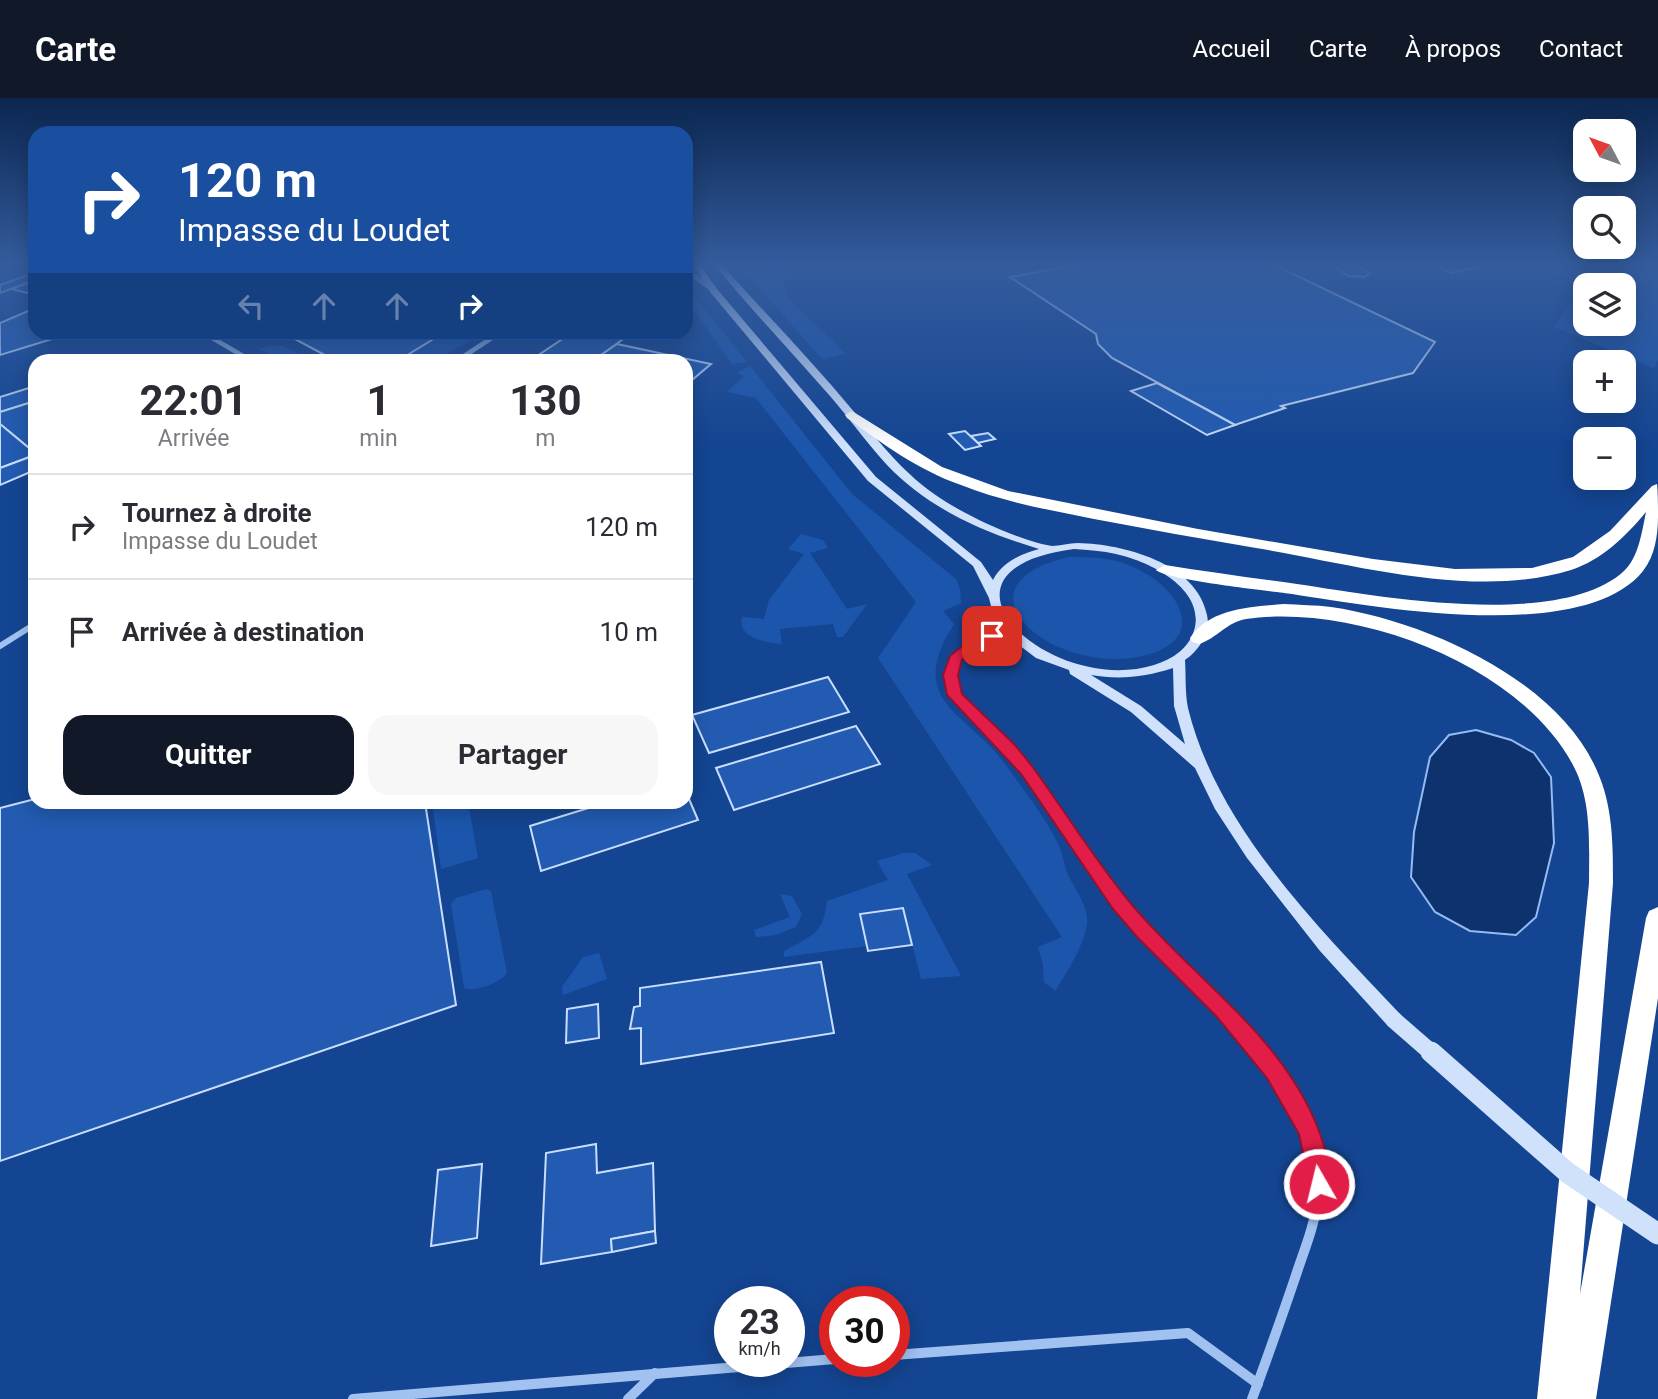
<!DOCTYPE html>
<html lang="fr">
<head>
<meta charset="utf-8">
<style>
	body { margin:0; font-family:Roboto,sans-serif; background:#f7f7f7; color:#2b2b33; height:100vh; display:flex; flex-direction:column; font-size:26px; white-space:nowrap }
	* { box-sizing:border-box; margin:0 }
	p { font-size:23px; color:#7c7c81 }
	.icon { flex:none; width:38px; height:38px; fill:none; stroke:currentColor; stroke-width:2; stroke-linecap:round; stroke-linejoin:round }
	.map { position:relative; flex:1; overflow:hidden }
	.sheet { position:absolute; left:28px; top:256px; width:665px; height:455px; display:flex; flex-direction:column; background:#fff; border-radius:21px; box-shadow:0 4px 18px #0003 }
	.sheet>* { flex:none }
	.top-card { position:absolute; left:28px; top:28px; width:665px; height:214px; border-radius:21px; box-shadow:0 4px 18px #0003; background:#1a4fa0; color:#fff; overflow:hidden }
	.needle { width:46px; rotate:311deg }
	.tools { position:absolute; left:1573px; top:21px; display:grid; gap:14px }
	.tools a { display:grid; place-items:center; width:63px; height:63px; border-radius:14px; background:#fff; box-shadow:0 4px 18px #0003; font-size:35px }
	.speed { position:absolute; left:714px; top:1188px; display:flex; gap:14px; font-size:35px; font-weight:700; text-align:center }
	.speed>* { display:grid; place-content:center; width:91px; height:91px; border-radius:50%; background:#fff; box-shadow:0 4px 18px #0003; line-height:1 }
	.speed small { font-size:18px; font-weight:400 }
	.speed .limit { border:10px solid #d22; background:#fff; color:#111 }
	.pin { position:absolute; display:grid; place-items:center; width:60px; height:60px; color:#fff; margin:-30px; border-radius:14px; box-shadow:0 4px 10px #0006 }
	.me { position:absolute; width:77px; margin:-38px; rotate:352deg; stroke-linejoin:round; filter:drop-shadow(0 0 5px #0008) }
	.turn { display:flex; align-items:center; gap:24px; height:147px; padding:0 35px; font-size:32px }
	.turn .icon { width:91px; height:91px; stroke-width:2.5 }
	.turn b { display:block; font-size:49px; line-height:60px }
	.lanes { display:flex; align-items:center; height:66px; padding:0 35px; background:#0003; justify-content:center; gap:35px; direction:ltr }
	.lanes .off { opacity:.35 }
	.eta { display:flex; justify-content:space-evenly; align-items:center; height:119px; text-align:center }
	.eta b { font-size:42px; font-weight:700; line-height:49px }
	.primary-button { display:flex; gap:14px; margin-top:auto; padding:14px 35px }
	.primary-button a { flex:1; height:80px; border-radius:21px; background:#111827; color:#fff; font-size:28px; font-weight:700; line-height:80px; text-align:center }
	.primary-button a+a { background:#f7f7f7; color:#2b2b33 }
	ul { padding:0; list-style:none }
	li { display:flex; align-items:center; gap:21px; height:105px; padding:0 35px; border-top:2px solid #e1e1e2 }
	li div { flex:1 }
	li b { display:block; font-size:26px }
	li em { font-style:normal }
	header { display:flex; align-items:center; gap:42px; box-sizing:border-box; height:98px; padding:0 35px; background:#111827; color:#fff }
	header strong { font-size:33px }
	nav { display:flex; gap:38px; margin-inline-start:auto; font-size:24px }
	.map>svg:first-child { display:block }
</style>
</head>
<body>
<header>
<strong>Carte</strong>
<nav><a>Accueil</a><a>Carte</a><a>À propos</a><a>Contact</a></nav>
</header>
<div class="map">
<svg width="1658" height="1301" viewBox="0 0 1658 1301">
	<rect width="100%" height="100%" fill="#144592"/>
	<g fill="#1c56ac" fill-rule="evenodd">
		<path d="M737,165h62l-15,20 3,14 59,57 -24,5z"/>
		<path d="M1600,165h58v97l-4,8 -100,-41zM1624,187v39h-38v-39z"/>
		<path d="M686,189v-1l61,76 -15,2 -46,-65z"/>
		<path d="M445,235h36l-44,27h-38z"/>
		<path d="M269,248h14l29,14h-32l-21,-11z"/>
		<path d="M750,268l102,128 104,85 4,10 1,14 -18,8 11,13c-50,78 13,88 51,140 16,22 42,56 53,80 5,10 6,21 10,31 7,14 21,32 19,49 -3,21 -20,49 -32,67l-11,-9 -1,-17 -5,-18 24,-10 -184,-279 38,-56 -160,-204 -29,-6 17,-16 -8,-3z"/>
		<path d="M801,436l22,6 5,8 -18,5 37,56 20,-5 -24,33h-6l-4,-13 -53,5 2,15c-16,-1 -45,-6 -40,-27l22,2 5,-19 35,-46 -16,-5z"/>
		<path d="M1068,459c21,0 43,0 63,9 45,18 81,71 15,89 -87,24 -203,-67 -78,-98z"/>
		<path d="M460,704h8l10,56 -37,11 -8,-60z"/>
		<path d="M904,755h11l17,12 -25,9 54,102 -40,3 -18,-71 -36,38 -83,11v-6c26,-14 40,-17 43,-50l61,-21 -11,-19z"/>
		<path d="M486,791l5,2 16,82c-7,10 -32,19 -43,15l-13,-84 5,-6z"/>
		<path d="M780,796l12,2 10,18 -6,13 -20,8 -20,2 -2,-7 36,-13z"/>
		<path d="M599,855l8,26 -44,16 -1,-8 21,-30z"/>
	</g>
	<path fill="#0d326e" stroke="#93bcf4" stroke-width="2" d="M1476,632l35,10 23,13 17,24 3,66 -18,74 -20,18 -46,-4 -35,-19 -24,-35 3,-45 16,-75 19,-22z"/>
	<g fill="#225bb1" stroke="#c8defc" stroke-width="2">
		<path d="M1088,165h182l165,79 -22,31 -132,33 4,2 -50,17 -123,-67 -14,-14 -2,-10 -86,-57z"/>
		<path d="M1328,165l30,4 12,6 -5,4 -16,-1z"/>
		<path d="M1428,165h68l-44,10z"/>
		<path d="M28,177l7,2v3l-35,13v-8z"/>
		<path d="M35,182v15l-23,-6z"/>
		<path d="M35,210v24h40l-75,23v-32z"/>
		<path d="M300,234h145l-46,28h-65l-45,-24z"/>
		<path d="M573,234h60l-39,28h-63z"/>
		<path d="M617,246l94,20 -25,21v-25h-92z"/>
		<path d="M1157,285l45,24 33,18 -28,10 -76,-44z"/>
		<path d="M35,288v15l-35,11v-15z"/>
		<path d="M35,303v52l-35,-29v-12z"/>
		<path d="M0,326l35,29v2l-35,13z"/>
		<path d="M965,333l13,12 3,3 -16,4 -16,-16z"/>
		<path d="M988,335l7,6 -17,4 -7,-7z"/>
		<path d="M35,357v15l-35,15v-17z"/>
		<path d="M828,579l21,35 -140,41 -17,-38z"/>
		<path d="M856,628l24,38 -146,46 -18,-42z"/>
		<path d="M686,694l12,28 -157,51 -11,-45 78,-24h78z"/>
		<path d="M35,701l390,3 31,203 -456,156v-353z"/>
		<path d="M903,810l9,37 -44,6 -8,-37z"/>
		<path d="M821,864l13,71 -193,31v-36l-11,1 4,-22 6,-1v-18z"/>
		<path d="M598,906l1,34 -33,5 1,-34z"/>
		<path d="M596,1046l1,29 56,-10 2,68 -44,8 1,13 -71,12 5,-111z"/>
		<path d="M482,1066l-5,74 -46,8 7,-76z"/>
		<path d="M655,1133l1,12 -44,9 -1,-13z"/>
	</g>
	<g fill="none" stroke-linecap="round" stroke-linejoin="round">
		<g stroke="#a1c2f1" stroke-width="4.5">
			<path d="M686,172l24,18"/>
			<path d="M202,234l48,28"/>
			<path d="M458,262l43,-28"/>
		</g>
		<g stroke="#a1c2f1" stroke-width="6">
			<path d="M1008,532c-18,8 -39,14 -51,30 -26,33 60,95 78,121"/>
			<path d="M0,548l35,-22"/>
		</g>
		<path stroke="#a1c2f1" stroke-width="8" d="M1033,682l87,124 141,150"/>
		<g stroke="#a1c2f1" stroke-width="10">
			<path d="M894,1257l294,-22 70,51"/>
			<path d="M353,1301l482,-40"/>
			<path d="M628,1301l27,-26"/>
			<path d="M1252,1301c15,-40 29,-80 43,-121 8,-25 19,-50 22,-76 8,-56 -23,-109 -57,-150"/>
		</g>
		<path fill="#d0e1fc" fill-rule="evenodd" d="M692,165h7l18,26 159,188 105,85 12,18c9,-18 28,-26 46,-31 -56,-17 -110,-40 -152,-84 -23,-25 -42,-53 -65,-78 -36,-41 -74,-81 -109,-124h7c45,50 92,98 135,150 26,31 50,62 85,85 25,17 82,44 112,48 8,0 17,-3 26,-3 45,1 119,20 129,72 4,17 -8,36 -22,45 1,16 0,33 3,48 29,119 131,220 212,306l3,6 -3,6 -6,2 -6,-2 -68,-75 -73,-93 -32,-49 -20,-41 -64,-56 -61,-38 -1,-4 -33,-12 -30,-23 -12,-17 -5,-20 -16,-32 -105,-85 -157,-188zM1074,451c14,1 29,2 42,5 32,7 87,33 79,73 -5,21 -22,32 -41,38 -104,32 -242,-95 -80,-116zM1173,570l1,38 11,38 -44,-38 -50,-31c29,5 54,2 82,-7z"/>
		<g fill="#fff" fill-rule="evenodd">
			<path d="M852,313l90,56 66,24 190,38 175,30 82,10 77,-1 41,-11 37,-26 42,-45 5,-2c1,9 1,21 1,32 0,19 -3,40 -15,55 -59,74 -268,36 -351,23 -21,-3 -126,-14 -136,-24l9,-5c44,7 88,13 132,19 80,12 263,46 327,-13 15,-14 18,-40 22,-59 -20,24 -44,48 -75,58 -97,30 -217,-6 -315,-22 -54,-9 -108,-19 -162,-29 -45,-9 -90,-17 -133,-34 -43,-15 -78,-41 -114,-67l-2,-3z"/>
			<path d="M1284,506c15,1 32,1 47,3 96,14 233,75 269,171 13,33 13,70 13,105l-33,411 66,-376 3,-7 9,-4v91l-62,401h-59l52,-516c0,-38 3,-81 -15,-116 -52,-102 -219,-164 -328,-148 -19,3 -30,20 -47,25l-7,-2 -2,-4c20,-30 61,-31 94,-34z"/>
		</g>
		<path stroke="#d0e1fc" stroke-width="17" d="M1394,922l39,34"/>
		<path stroke="#d0e1fc" stroke-width="21" d="M1431,954l137,121 90,61"/>
	</g>
	<linearGradient id="sky" x2="0" y2="1"><stop stop-color="#0b2650"/><stop offset="0.48" stop-color="#345c9d"/><stop offset="1" stop-color="#345c9d" stop-opacity="0"/></linearGradient>
	<rect width="1658" height="347" fill="url(#sky)"/>
	<path fill="#e11d48" stroke="#92132f" stroke-width="2" d="M992,533l7,5 -37,24 -4,15 4,19 53,51 17,21c32,44 61,91 96,134 64,79 166,142 196,246 5,15 9,31 3,46l-8,3 -8,-3 -12,-58 -32,-56 -50,-61 -80,-80 -24,-28 -92,-135 -74,-79 -4,-20 7,-19 25,-20z"/>
</svg>
<div class="tools">
<a><svg class="needle" viewBox="-14 -14 28 28"><path d="M0-13l5 13h-10z" fill="#e53935"/><path d="M0 13l5-13h-10z" fill="#7c7c81"/></svg></a>
<a><svg class="icon" aria-label="search" viewBox="0 0 24 24"><circle cx="10" cy="10" r="6"/><path d="M15 15l6 6"/></svg></a>
<a><svg class="icon" aria-label="layers" viewBox="0 0 24 24"><path d="M12 4l9 5-9 5-9-5zM3 14l9 5 9-5"/></svg></a>
<a>+</a>
<a>−</a>
</div>
<div class="speed"><div>23<small>km/h</small></div><div class="limit">30</div></div>
<div class="pin" style="left:992px;top:538px;background:#d93025"><svg class="icon" aria-label="arrive" viewBox="0 0 24 24"><path d="M6 21V4h12l-3 4 3 4H6"/></svg></div>
<svg class="me" style="left:1319px;top:1086px" viewBox="-20 -20 40 40"><circle r="17" fill="#e11d48" stroke="#fff" stroke-width="3"/><path d="M0-11L8 9 0 5-8 9z" fill="#fff"/></svg>
<div class="top-card">
<div class="turn"><svg class="icon" aria-label="right" viewBox="0 0 24 24"><path d="M7 20v-9h11M14 6l5 5-5 5"/></svg><div><b>120 m</b>Impasse du Loudet</div></div>
<div class="lanes"><svg class="icon off" aria-label="left" viewBox="0 0 24 24"><path d="M17 20v-9H6M10 6l-5 5 5 5"/></svg><svg class="icon off" aria-label="ahead" viewBox="0 0 24 24"><path d="M12 20V5M6 11l6-6 6 6"/></svg><svg class="icon off" aria-label="ahead" viewBox="0 0 24 24"><path d="M12 20V5M6 11l6-6 6 6"/></svg><svg class="icon" aria-label="right" viewBox="0 0 24 24"><path d="M7 20v-9h11M14 6l5 5-5 5"/></svg></div>
</div>
<section class="sheet">
<div class="eta">
<div><b>22:01</b><p>Arrivée</p></div>
<div><b>1</b><p>min</p></div>
<div><b>130</b><p>m</p></div>
</div>
<ul>
<li><svg class="icon" aria-label="right" viewBox="0 0 24 24"><path d="M7 20v-9h11M14 6l5 5-5 5"/></svg><div><b>Tournez à droite</b><p>Impasse du Loudet</p></div><em>120 m</em></li>
<li><svg class="icon" aria-label="arrive" viewBox="0 0 24 24"><path d="M6 21V4h12l-3 4 3 4H6"/></svg><div><b>Arrivée à destination</b></div><em>10 m</em></li>
</ul>
<div class="primary-button"><a>Quitter</a><a>Partager</a></div>
</section>
</div>
</body>
</html>
